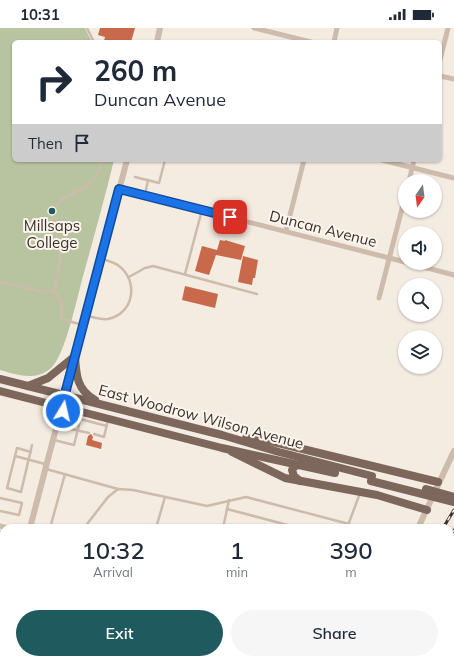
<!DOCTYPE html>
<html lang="en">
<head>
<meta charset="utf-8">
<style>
	body { margin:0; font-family:Mulish,sans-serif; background:#f6f6f7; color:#1f2937; height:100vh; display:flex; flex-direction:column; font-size:15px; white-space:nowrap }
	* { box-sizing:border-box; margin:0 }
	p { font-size:13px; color:#747a83 }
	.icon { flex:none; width:22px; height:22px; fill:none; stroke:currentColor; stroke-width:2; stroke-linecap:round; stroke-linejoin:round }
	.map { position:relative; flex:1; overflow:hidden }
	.sheet { position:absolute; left:0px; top:496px; width:454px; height:140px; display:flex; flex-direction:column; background:#fff; border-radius:12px 12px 0 0; box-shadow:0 1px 3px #0004 }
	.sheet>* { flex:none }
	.top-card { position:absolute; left:12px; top:12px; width:430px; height:122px; border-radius:6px; box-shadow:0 1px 3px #0004; background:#fff; color:#1f2937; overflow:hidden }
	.needle { width:26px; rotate:194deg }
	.fabs { position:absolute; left:398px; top:146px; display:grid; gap:8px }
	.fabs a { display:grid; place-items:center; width:44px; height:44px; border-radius:50%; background:#fff; box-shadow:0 1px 3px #0004; font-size:20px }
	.pin { position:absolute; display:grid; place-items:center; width:34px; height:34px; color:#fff; margin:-17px; border-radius:8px; box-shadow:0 2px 6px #0006 }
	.me { position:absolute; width:44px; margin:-22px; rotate:9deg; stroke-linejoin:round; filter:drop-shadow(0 0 3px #0008) }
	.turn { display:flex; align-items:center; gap:14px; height:84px; padding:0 16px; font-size:18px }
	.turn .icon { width:52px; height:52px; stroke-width:2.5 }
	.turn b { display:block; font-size:28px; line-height:34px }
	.then { display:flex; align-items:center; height:38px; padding:0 16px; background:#0003; gap:8px; font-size:15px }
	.eta { display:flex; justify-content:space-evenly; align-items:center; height:68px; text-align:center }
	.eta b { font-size:24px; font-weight:600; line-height:28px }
	.primary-button { display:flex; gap:8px; margin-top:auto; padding:8px 16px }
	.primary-button a { flex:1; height:46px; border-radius:24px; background:#1f5a5e; color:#fff; font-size:16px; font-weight:600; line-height:46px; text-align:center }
	.primary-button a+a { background:#f6f6f7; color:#1f2937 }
	.status { display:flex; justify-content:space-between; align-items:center; height:28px; padding:0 20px; background:#fff; direction:ltr }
	.status svg { height:11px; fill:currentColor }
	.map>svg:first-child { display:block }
</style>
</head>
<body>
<div class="status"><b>10:31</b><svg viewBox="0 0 49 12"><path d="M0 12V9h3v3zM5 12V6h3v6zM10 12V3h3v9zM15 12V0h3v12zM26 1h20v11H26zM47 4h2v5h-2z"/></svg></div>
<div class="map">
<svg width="454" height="636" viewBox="0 0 454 636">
	<rect width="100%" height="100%" fill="#f4ebe1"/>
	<path fill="#b8c4a0" d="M0,0h85l7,14h-78v118h100c-9,37 -19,73 -29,109 -7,23 -19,87 -35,100 -15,12 -33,6 -50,1z"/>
	<g fill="#c8694b">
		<path d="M100,0h35l-4,14 -27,-1 1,-4 -7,-2z"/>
		<path d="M220,212l5,1v-1l20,6 -4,14 -25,-5 -7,20 -14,-4 7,-25 15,4z"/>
		<path d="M243,228l15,4 -3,18h-2l-1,7 -14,-3z"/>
		<path d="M185,258l33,8 -3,14 -33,-8z"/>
		<path d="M91,406l2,3 -1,3 10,3 -1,6 -15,-4 2,-9z"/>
	</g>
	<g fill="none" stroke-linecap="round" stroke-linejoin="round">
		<g stroke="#cdbbac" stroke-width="2.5">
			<path d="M87,0l7,14"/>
			<path d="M135,149l24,6 6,-23"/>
			<path d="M145,167l3,-15"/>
			<path d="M185,246l17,-64"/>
			<path d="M129,249l16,-9 8,-2 104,28"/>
			<path d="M0,254l44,10 10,-1c4,-14 7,-27 6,-42 -1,-15 -12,-21 -6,-38 10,-26 40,-12 48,-51"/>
			<path d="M54,263c7,7 9,18 7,28l22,6"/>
			<path d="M87,288c7,1 14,4 21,3 26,-5 31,-38 11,-53 -5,-4 -11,-5 -17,-7"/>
			<path d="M80,391l27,7"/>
			<path d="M58,398l31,7"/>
			<path d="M94,406l10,3 4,-17"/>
			<path d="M54,412l20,5 8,-32"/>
			<path d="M31,424l-14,-4 -10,40 14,4 11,-47"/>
			<path d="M15,428l30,8"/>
			<path d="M46,441l72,20"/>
			<path d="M0,470l22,5 -3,12 -19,-4"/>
			<path d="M227,481l72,19"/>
			<path d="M50,500l15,-54"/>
			<path d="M84,500l24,-31 10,-8 15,1 74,16 39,-9 103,27"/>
			<path d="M156,500l9,-31"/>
			<path d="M223,500l6,-28"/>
			<path d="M347,500l13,-35"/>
			<path d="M54,632l1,4"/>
		</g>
		<g stroke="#cdbbac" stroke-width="5">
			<path d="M254,0l57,14"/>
			<path d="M334,14l3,-14"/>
			<path d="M440,32l8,-32"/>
			<path d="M440,48l14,3"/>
			<path d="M382,132l72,18"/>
			<path d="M409,153l5,-21"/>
			<path d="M119,161l286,73"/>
			<path d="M286,203l18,-71"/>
			<path d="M409,235l45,12"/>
			<path d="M379,270l26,-101"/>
			<path d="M0,498l8,2"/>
		</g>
		<g stroke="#cdbbac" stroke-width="6">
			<path d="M157,14l3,-14"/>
			<path d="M30,500l30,-115 3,-2 3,-21 61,-230"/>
			<path d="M418,500l36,-77"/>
			<path d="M0,620l4,-16"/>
			<path d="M349,636l2,-4"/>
		</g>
		<g stroke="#7d675c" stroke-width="8">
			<path d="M75,328c1,19 2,34 20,44"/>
			<path d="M0,351l222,56 57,17 93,24"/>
			<path d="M28,358l20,-8 27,-22"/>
			<path d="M0,363l50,13 13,7 19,1 140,36 113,25"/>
			<path d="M246,410l28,4 164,40"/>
			<path d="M232,424l53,26 92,17 50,15"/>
			<path d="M300,453l-6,-5 -2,-6 2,-3 6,-3"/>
		</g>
		<g stroke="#3b302b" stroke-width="3">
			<g id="rail">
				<path d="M443,500l11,-18"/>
				<path d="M450,512l4,-10"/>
				<path d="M450,573l4,-13"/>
				<path d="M367,636l2,-4"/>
				<path d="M410,636l1,-4"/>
				<path d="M424,636l1,-4"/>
			</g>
		</g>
		<use href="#rail" stroke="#fbf5ee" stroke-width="1.5" stroke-dasharray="4.5" stroke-linecap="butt"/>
		<g stroke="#7d675c" stroke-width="8">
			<path d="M371,453l83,21"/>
			<path d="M426,461l28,8"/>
		</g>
	</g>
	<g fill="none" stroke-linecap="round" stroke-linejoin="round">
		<g stroke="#114b97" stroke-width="10">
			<path id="route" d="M63,383l3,-21 53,-201 111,28"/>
		</g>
		<use href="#route" stroke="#1a73e8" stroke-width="7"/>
	</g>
	<circle fill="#1f5a5e" stroke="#fbf5ee" stroke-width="1.5" cx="52" cy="183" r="4"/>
	<g text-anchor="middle" stroke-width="4" stroke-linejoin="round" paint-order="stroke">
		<g font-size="15" fill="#3b302b" stroke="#fbf5ee">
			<text x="52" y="203">Millsaps<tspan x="52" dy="17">College</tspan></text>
		</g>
		<g font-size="15" fill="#3b302b" stroke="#fbf5ee">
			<text transform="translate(323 201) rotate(14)" y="5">Duncan Avenue</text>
			<text transform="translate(201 389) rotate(15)" y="5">East Woodrow Wilson Avenue</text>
		</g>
	</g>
</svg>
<div class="fabs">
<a><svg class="needle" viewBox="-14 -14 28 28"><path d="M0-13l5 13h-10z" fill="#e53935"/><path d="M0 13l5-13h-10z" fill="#747a83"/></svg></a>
<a><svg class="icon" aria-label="sound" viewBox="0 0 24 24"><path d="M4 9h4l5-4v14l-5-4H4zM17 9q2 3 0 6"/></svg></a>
<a><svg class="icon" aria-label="search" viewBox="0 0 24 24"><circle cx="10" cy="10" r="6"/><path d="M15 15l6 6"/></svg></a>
<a><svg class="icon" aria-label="layers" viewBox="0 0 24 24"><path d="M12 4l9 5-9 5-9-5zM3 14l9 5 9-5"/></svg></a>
</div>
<div class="pin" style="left:230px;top:189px;background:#d93025"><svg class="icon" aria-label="arrive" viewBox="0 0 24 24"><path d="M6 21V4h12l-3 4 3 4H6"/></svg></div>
<svg class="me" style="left:63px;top:383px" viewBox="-20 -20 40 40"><circle r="17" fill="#1a73e8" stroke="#fff" stroke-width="3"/><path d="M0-11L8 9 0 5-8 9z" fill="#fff"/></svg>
<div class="top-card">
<div class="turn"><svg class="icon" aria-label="right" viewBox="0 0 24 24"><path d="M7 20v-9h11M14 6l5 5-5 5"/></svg><div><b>260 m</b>Duncan Avenue</div></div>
<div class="then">Then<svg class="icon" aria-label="arrive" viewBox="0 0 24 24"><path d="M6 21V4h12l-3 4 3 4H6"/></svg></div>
</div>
<section class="sheet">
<div class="eta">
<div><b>10:32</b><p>Arrival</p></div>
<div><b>1</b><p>min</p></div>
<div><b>390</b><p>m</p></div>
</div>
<div class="primary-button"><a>Exit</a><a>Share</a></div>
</section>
</div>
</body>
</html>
